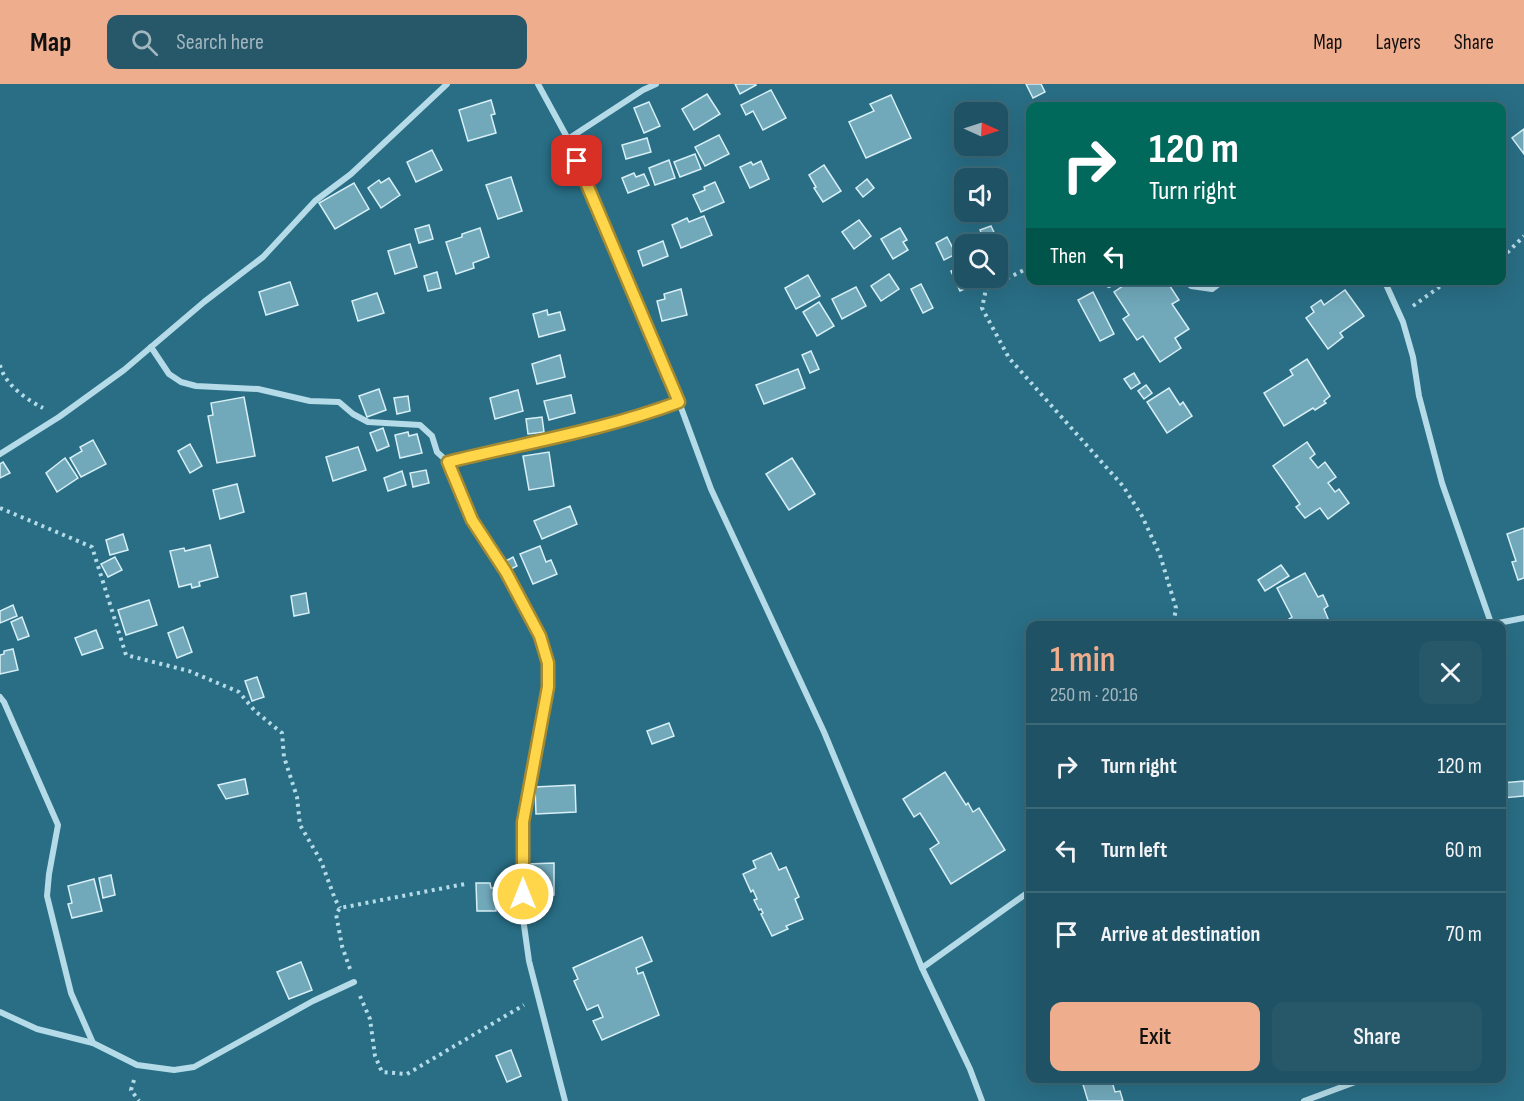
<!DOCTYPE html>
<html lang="en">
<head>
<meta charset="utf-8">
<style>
	body { margin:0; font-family:"Sofia Sans Condensed",sans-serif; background:#27586a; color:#f1f3f6; height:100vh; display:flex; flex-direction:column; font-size:22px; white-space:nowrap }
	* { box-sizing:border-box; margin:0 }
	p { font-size:20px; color:#a1b6bf }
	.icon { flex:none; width:33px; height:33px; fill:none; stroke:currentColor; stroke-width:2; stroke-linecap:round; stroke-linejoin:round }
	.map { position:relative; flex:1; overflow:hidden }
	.drawer { position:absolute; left:1026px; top:537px; width:480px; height:462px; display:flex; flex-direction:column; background:#1f5264; border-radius:12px; box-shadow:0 6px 24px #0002,0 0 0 2px #3c6978 }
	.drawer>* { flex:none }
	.hud { position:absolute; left:1026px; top:18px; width:480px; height:183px; border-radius:12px; box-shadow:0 6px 24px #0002,0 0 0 2px #3c6978; background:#00695c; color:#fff; overflow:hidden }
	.needle { width:39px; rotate:93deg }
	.fabs { position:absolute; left:954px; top:18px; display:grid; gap:12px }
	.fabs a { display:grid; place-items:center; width:54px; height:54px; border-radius:12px; background:#1f5264; box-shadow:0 6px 24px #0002,0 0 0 2px #3c6978; font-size:30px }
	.pin { position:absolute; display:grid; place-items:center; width:51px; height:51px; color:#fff; margin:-26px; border-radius:12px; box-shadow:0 3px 9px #0006 }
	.me { position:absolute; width:66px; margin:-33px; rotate:0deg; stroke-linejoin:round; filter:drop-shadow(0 0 4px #0008) }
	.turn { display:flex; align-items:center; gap:21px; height:126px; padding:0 24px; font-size:27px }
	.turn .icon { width:78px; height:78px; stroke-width:2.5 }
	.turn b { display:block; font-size:42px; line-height:51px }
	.then { display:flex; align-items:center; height:57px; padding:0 24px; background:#0003; gap:12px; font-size:22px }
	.round { display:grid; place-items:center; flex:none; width:63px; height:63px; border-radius:12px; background:#27586a }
	.summary { display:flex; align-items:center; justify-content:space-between; height:102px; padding:0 24px }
	h1 { font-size:36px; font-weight:600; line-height:45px; color:#eead8d }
	.button { display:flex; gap:12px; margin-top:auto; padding:12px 24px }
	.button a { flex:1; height:69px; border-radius:12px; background:#eead8d; color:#111; font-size:24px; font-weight:600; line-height:69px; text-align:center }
	.button a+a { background:#27586a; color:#f1f3f6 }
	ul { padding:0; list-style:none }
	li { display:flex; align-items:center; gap:18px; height:84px; padding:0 24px; border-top:2px solid #3c6978 }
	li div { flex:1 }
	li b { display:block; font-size:22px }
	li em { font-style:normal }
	header { display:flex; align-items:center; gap:36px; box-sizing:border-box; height:84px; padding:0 30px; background:#eead8d; color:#111 }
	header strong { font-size:28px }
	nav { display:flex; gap:33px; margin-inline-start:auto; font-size:21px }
	.search { width:420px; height:54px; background:#27586a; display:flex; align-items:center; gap:15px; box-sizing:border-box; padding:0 21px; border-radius:12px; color:#a1b6bf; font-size:22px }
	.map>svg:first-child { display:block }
</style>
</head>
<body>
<header>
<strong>Map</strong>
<div class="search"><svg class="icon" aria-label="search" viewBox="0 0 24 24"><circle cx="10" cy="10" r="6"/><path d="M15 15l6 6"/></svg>Search here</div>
<nav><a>Map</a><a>Layers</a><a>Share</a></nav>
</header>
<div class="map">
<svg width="1524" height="1017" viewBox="0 0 1524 1017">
	<rect width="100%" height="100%" fill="#296e85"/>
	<g fill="#71a9bb" stroke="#d7eff6" stroke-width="1.5">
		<path d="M735,0h20l1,1 -16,9z"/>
		<path d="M1026,0h15l4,8 -12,6z"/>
		<path d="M771,6l15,28 -23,12 -10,-19 -7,4 -5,-10z"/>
		<path d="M707,10l13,20 -26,16 -12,-21z"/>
		<path d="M891,11l20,43 -45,20 -17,-36 25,-11 -4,-7z"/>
		<path d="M491,16l4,14 -4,1 5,18 -28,8 -9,-31z"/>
		<path d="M649,18l11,24 -16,7 -10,-25z"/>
		<path d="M1524,45v25l-12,-16z"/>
		<path d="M719,51l10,19 -24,12 -10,-19z"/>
		<path d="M647,54l4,14 -25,7 -4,-14z"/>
		<path d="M432,66l10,20 -26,12 -9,-20z"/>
		<path d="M695,70l6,15 -21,8 -6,-15z"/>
		<path d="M669,76l6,18 -20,7 -6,-17z"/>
		<path d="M761,77l8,18 -19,9 -10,-21 11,-5 2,3z"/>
		<path d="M824,81l17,26 -18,11 -9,-14 2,-1 -7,-12z"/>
		<path d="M634,89l2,4 8,-3 5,11 -21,8 -6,-15z"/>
		<path d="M511,93l11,34 -24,8 -12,-34z"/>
		<path d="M389,94l11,17 -19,13 -13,-20 11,-8 2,3z"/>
		<path d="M867,95l7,9 -11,9 -7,-9z"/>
		<path d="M715,98l9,20 -23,10 -8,-17 12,-5 -1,-3z"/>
		<path d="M354,99l15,26 -34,20 -16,-26z"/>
		<path d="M704,132l8,19 -31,13 -9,-23 15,-7 2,4z"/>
		<path d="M859,136l12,16 -17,13 -12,-17z"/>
		<path d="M429,141l4,14 -14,4 -4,-14z"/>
		<path d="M991,142l9,19 -2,2v-3h-12l-6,-14z"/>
		<path d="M480,144l9,29 -16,6 1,5 -18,6 -10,-32 16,-5v-3z"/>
		<path d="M900,144l7,12 -4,2 5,8 -15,9 -12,-20z"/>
		<path d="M947,153l9,17 -12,6 -8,-17z"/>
		<path d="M663,157l5,15 -25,10 -5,-15z"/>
		<path d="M410,160l7,23 -22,7 -7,-23z"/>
		<path d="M964,181v13h19l1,2 -24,11 -9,-20z"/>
		<path d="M437,188l4,16 -13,3 -4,-15z"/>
		<path d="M889,190l10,15 -18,12 -10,-15z"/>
		<path d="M808,191l12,21 -24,13 -11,-21z"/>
		<path d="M1132,196h34l13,20 -7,4 17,25 -14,9 6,10 -21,14 -17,-26 -6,4 -14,-21 6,-4 -15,-23z"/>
		<path d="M290,198l8,23 -32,10 -7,-23z"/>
		<path d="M921,200l12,24 -10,5 -12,-24z"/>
		<path d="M856,203l10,19 -24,13 -10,-20z"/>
		<path d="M681,205l6,26 -25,6 -5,-20 8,-2 -1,-5z"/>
		<path d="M1345,206l19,26 -24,17 3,4 -15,12 -22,-31 8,-6 -3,-5 10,-7 3,5z"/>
		<path d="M1093,208l21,42 -14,7 -22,-41z"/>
		<path d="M377,209l7,20 -26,8 -6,-20z"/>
		<path d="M819,218l15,24 -17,10 -14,-24z"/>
		<path d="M547,226l1,5 12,-3 5,18 -26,7 -6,-23z"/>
		<path d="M811,267l8,18 -9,4 -8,-18z"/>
		<path d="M560,271l5,22 -28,7 -5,-20z"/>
		<path d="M1307,275l23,37 -6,5 2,2 -11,7 -2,-2 -29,18 -20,-33 29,-18 -3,-5z"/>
		<path d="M798,285l7,19 -41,16 -8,-19z"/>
		<path d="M1134,289l6,10 -9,6 -7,-10z"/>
		<path d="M1146,301l6,8 -8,6 -6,-8z"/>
		<path d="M1169,304l11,17 3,-3 9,14 -25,17 -20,-31z"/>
		<path d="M379,305l7,21 -19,7 -8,-21z"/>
		<path d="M518,306l5,21 -28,8 -5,-21z"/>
		<path d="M571,311l4,18 -26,7 -5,-19z"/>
		<path d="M408,312l2,15 -13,3 -3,-16z"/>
		<path d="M244,313l11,59 -38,7 -9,-47 5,-1 -2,-12z"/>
		<path d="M542,333l2,15 -16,2 -2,-15z"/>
		<path d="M383,344l6,18 -12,5 -7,-18z"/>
		<path d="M408,348l1,4 8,-2 5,19 -22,5 -5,-23z"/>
		<path d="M93,356l13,24 -25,13 -11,-19 12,-7 -2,-4z"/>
		<path d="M1307,358l8,12 -5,4 8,10 7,-6 11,15 -8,6 7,9 4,-3 10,14 -21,16 -8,-11 -15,10 -9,-11 4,-3 -27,-38z"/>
		<path d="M190,360l12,22 -12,7 -12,-22z"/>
		<path d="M358,363l8,23 -33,11 -7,-24z"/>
		<path d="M549,368l5,34 -25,4 -6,-34z"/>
		<path d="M65,374l13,20 -21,14 -11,-19z"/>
		<path d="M792,374l23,36 -26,16 -23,-36z"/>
		<path d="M3,378l7,11 -10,5v-14z"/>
		<path d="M426,386l3,13 -16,4 -3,-14z"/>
		<path d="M402,387l4,14 -18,6 -4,-13z"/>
		<path d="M237,400l7,28 -24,7 -7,-29z"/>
		<path d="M570,422l7,18 -35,15 -8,-18z"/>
		<path d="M1524,444v50l-6,2 -6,-18 4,-1 -9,-27z"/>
		<path d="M123,450l5,16 -18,5 -4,-15z"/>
		<path d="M210,461l8,32 -19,5 1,4 -8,2 -1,-4 -12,3 -9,-36 14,-3 1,3z"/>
		<path d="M540,462l6,16 5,-2 6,14 -24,10 -13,-30z"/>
		<path d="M115,473l7,13 -14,7 -7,-13z"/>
		<path d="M513,473l4,9 -8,4 -5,-8z"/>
		<path d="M1281,481l8,11 -24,15 -7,-11z"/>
		<path d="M1305,489l13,24 5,-2 5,11 -4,3 7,17h-39l-3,-7 3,-2 -15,-29z"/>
		<path d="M306,509l3,20 -15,3 -3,-20z"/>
		<path d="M149,516l8,25 -31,10 -8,-25z"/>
		<path d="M13,521l4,11 -17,7v-12z"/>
		<path d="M22,533l7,19 -11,4 -7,-18z"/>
		<path d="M183,543l9,25 -15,6 -9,-25z"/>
		<path d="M96,546l7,18 -21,7 -7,-17z"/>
		<path d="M13,565l5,21 -18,4v-19l4,-1v-3z"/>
		<path d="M257,593l7,20 -12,4 -7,-20z"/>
		<path d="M669,639l5,13 -22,8 -5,-13z"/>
		<path d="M945,688l21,33 2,-2 5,9 6,-4 26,42 -54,34 -21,-35 9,-6 -19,-30 -6,4 -11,-18z"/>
		<path d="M245,695l3,15 -22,5 -8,-14z"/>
		<path d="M1524,697v15l-22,2v-15z"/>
		<path d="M575,701l1,27 -40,2 -1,-27z"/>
		<path d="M771,769l8,17 7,-3 13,30 -4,2 8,20 -17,7 2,3 -16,7 -11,-22 2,-1 -2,-4 -2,1 -5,-10 3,-1 -4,-9 -2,2 -8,-18 13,-6 -3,-7z"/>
		<path d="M554,779v32h-27v-31z"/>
		<path d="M111,791l4,20 -12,3 -4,-20z"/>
		<path d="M94,795l8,32 -30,7 -4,-14 4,-1 -4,-17z"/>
		<path d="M476,799h14l1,5h5v23h-19z"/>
		<path d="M642,853l10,24 -16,7 2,6 5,-2 16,43 -57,25 -9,-19 10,-4 -5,-12 -11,5 -13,-29 4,-2 -5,-11z"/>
		<path d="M301,878l11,28 -23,9 -12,-27z"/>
		<path d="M511,966l10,26 -14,6 -11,-26z"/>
		<path d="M1081,994h30l4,14 5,-1 3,10h-35z"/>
	</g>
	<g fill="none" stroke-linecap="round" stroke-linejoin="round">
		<g stroke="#b4dbe7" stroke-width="4" stroke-dasharray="3 4.5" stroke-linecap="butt">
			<path d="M1502,174l22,-22"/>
			<path d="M1030,186l-4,-1 -40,20 -4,19 27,50 114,128 19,30 18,39 16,53 -3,18"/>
			<path d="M1413,222l36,-26"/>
			<path d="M0,281c5,20 26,34 43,43"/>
			<path d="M0,424l92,39 34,108 63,16 50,21 16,19 27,22 2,24 13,40 3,28 21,36 14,38 5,9"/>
			<path d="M350,885l-8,-23 -6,-32 4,-6 125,-24"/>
			<path d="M360,912l10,23 5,37 7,16 25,2 117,-69"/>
			<path d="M134,996l-3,10 8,11"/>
		</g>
		<g stroke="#b4dbe7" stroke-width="6">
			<path d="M538,0l30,55 111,263 32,87 113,243 98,236 48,101 12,32"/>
			<path d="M568,55l75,-49 13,-6"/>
			<path d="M1185,196l6,6 21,3 12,-9"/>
			<path d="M1384,196l19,42 10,35 6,39 23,87 49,140"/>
			<path d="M1109,201l8,-5"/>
			<path d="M151,263l18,27 12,8 15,4 62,3 52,12 29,1 14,12 15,8 52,3 12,11 5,16 11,10c77,-19 156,-32 231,-60"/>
			<path d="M0,370l59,-37 65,-47 80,-68 59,-45 52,-56 36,-27 96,-90"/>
			<path d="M448,378l24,58 33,52 35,64 8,27v24l-25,135v96l6,43 36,140"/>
			<path d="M1483,542l41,-8"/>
			<path d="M0,613l4,5 54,123 -9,49 -2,22 24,97 22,50"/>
			<path d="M922,884l108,-77"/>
			<path d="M0,928l37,17 56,14 44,22 37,5 20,-3 119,-66 41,-19"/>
			<path d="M1304,1017l62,-23"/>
		</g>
	</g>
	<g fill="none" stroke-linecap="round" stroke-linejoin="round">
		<g stroke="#a68a30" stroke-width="15">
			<path id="route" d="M523,810v-72l25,-135v-24l-8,-27 -34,-64 -34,-52 -24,-58c77,-19 156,-32 231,-60l-102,-241"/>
		</g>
		<use href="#route" stroke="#ffd54a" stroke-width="10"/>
	</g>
</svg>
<div class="fabs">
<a><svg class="needle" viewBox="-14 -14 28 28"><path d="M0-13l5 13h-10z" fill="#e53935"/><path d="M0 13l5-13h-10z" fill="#a1b6bf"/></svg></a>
<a><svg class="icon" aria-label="sound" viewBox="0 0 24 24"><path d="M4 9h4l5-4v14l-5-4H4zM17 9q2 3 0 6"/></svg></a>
<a><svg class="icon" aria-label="search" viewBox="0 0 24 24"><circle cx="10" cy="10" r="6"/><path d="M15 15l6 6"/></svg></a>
</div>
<div class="pin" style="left:577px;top:77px;background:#d93025"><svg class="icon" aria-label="arrive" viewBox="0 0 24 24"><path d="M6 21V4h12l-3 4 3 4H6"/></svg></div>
<svg class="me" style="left:523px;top:810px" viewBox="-20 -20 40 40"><circle r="17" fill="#ffd54a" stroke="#fff" stroke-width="3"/><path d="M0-11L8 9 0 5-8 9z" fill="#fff"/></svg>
<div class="hud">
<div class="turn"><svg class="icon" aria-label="right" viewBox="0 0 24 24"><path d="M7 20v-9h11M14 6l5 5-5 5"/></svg><div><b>120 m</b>Turn right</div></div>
<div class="then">Then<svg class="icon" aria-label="left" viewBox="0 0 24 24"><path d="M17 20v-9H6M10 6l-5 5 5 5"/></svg></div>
</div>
<section class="drawer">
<div class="summary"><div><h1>1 min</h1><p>250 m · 20:16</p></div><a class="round"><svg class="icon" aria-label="close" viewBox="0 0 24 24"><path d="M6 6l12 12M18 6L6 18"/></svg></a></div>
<ul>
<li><svg class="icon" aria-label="right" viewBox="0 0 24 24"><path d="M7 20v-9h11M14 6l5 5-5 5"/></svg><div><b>Turn right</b></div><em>120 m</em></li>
<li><svg class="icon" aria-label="left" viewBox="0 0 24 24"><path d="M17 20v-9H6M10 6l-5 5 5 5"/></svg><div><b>Turn left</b></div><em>60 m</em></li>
<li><svg class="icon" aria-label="arrive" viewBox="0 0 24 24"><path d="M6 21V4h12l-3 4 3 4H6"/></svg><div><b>Arrive at destination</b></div><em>70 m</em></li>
</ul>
<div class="button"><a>Exit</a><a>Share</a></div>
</section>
</div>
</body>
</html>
